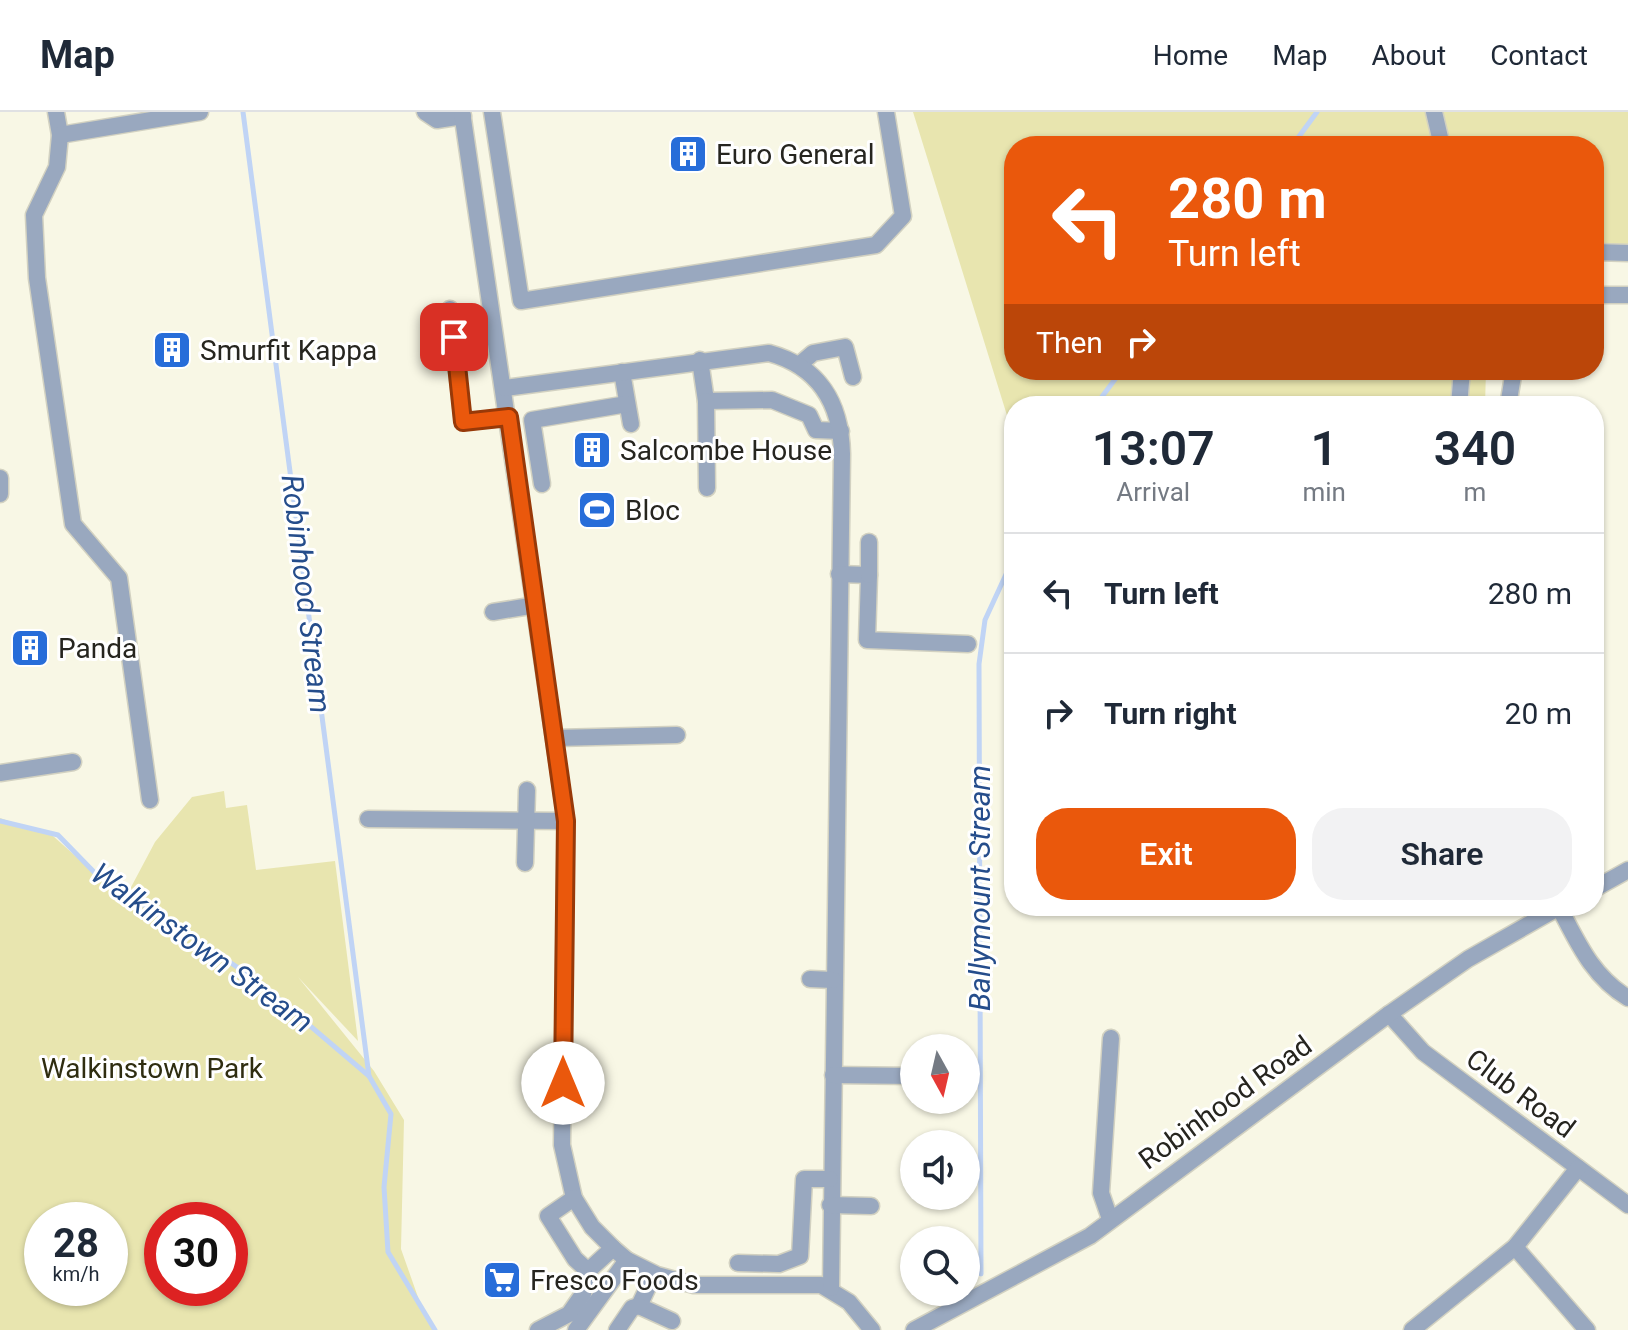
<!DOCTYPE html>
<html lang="en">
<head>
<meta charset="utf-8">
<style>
	body { margin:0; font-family:Roboto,sans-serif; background:#f2f2f3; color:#1f2937; height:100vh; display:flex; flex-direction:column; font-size:30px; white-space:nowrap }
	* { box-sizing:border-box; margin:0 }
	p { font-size:26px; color:#747a83 }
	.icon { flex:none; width:44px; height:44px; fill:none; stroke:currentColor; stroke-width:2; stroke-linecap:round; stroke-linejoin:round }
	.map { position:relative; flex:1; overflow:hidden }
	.panel { position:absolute; left:1004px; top:284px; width:600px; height:520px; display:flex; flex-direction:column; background:#fff; border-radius:32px; box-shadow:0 2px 6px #0004 }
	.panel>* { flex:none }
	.banner { position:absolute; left:1004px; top:24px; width:600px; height:244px; border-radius:32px; box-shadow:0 2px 6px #0004; background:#ea580c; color:#fff; overflow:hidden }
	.needle { width:52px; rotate:172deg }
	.tools { position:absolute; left:900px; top:922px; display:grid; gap:16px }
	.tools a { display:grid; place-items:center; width:80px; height:80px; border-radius:50%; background:#fff; box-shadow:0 2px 6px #0004; font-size:40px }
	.speed { position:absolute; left:24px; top:1090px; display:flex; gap:16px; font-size:40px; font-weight:700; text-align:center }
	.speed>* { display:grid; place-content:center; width:104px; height:104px; border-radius:50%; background:#fff; box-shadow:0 2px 6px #0004; line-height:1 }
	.speed small { font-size:20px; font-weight:400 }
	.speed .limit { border:12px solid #d22; background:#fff; color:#111 }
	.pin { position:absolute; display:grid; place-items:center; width:68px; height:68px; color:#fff; margin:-34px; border-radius:16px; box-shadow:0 4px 12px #0006 }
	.me { position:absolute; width:88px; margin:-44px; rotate:0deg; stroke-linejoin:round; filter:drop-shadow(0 0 6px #0008) }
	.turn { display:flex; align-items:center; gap:28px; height:168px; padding:0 32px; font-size:36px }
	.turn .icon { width:104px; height:104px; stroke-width:2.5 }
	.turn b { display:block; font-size:56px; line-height:68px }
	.then { display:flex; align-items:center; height:76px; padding:0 32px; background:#0003; gap:16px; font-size:30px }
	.eta { display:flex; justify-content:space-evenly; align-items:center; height:136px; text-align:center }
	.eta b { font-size:48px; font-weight:600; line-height:56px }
	.action { display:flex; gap:16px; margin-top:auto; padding:16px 32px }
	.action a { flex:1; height:92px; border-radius:32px; background:#ea580c; color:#fff; font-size:32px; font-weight:600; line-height:92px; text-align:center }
	.action a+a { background:#f2f2f3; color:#1f2937 }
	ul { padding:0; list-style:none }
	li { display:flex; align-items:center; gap:24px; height:120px; padding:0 32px; border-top:2px solid #e0e1e3 }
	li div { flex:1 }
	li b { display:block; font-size:30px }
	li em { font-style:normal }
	header { display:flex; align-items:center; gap:48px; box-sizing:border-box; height:112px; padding:0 40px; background:#fff; border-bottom:2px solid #e0e1e3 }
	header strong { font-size:38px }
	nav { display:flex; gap:44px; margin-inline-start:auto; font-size:28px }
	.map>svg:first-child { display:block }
</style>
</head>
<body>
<header>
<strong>Map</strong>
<nav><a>Home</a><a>Map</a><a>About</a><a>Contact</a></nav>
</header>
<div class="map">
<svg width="1628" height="1218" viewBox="0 0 1628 1218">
	<rect width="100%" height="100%" fill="#f8f7e5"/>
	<g fill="#e8e5af" fill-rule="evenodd">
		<path d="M913,0h715v141l-34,-1v-106h-580v224h472l-1,36h-471v32z"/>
		<path d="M224,679l2,17 21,-3 9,65 79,-9 23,180 -60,-64 76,94 30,49 -3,129 24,68 10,13h-435v-512l53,18 45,40 31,15 26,-49 37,-45zM42,1108h68v68h-68zM162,1108h68v68h-68z"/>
	</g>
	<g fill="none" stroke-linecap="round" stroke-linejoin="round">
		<g stroke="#c0d4f5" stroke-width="5">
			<path d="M243,0l126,964"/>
			<path d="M1292,34l25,-34"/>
			<path d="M1095,294l27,-36"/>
			<path d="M0,709l58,14 36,37 161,107 114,97 22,38 -7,73 4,65 47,78"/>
			<path d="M981,1162l-2,-610 6,-44 29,-63"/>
		</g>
		<g stroke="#d2d1c1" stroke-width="19">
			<g id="minor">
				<path d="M56,0l4,23 -3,32 -23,48 3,63 36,246 46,54 31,222"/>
				<path d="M425,0l12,8 26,-4"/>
				<path d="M462,0l104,709 -4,324 12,53 18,29 21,21 14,12 30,15 37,10h127l28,17 23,28"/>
				<path d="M492,0l29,189 355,-56 27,-29 -17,-104"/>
				<path d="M1434,0l8,34"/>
				<path d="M60,23l140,-23"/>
				<path d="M1594,140l34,1"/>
				<path d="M1594,183h34"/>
				<path d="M450,197l13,113 46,-5"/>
				<path d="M700,248l6,41 66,-1 37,15 7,15 25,1"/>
				<path d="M799,253l14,-12 32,-6 8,30"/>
				<path d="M622,260l9,52"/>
				<path d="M505,276l264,-35c51,14 72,51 73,101l-11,834"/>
				<path d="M706,289l1,87"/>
				<path d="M1459,294l3,-36"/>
				<path d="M1508,294l6,-36"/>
				<path d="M0,366v16"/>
				<path d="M542,372l-10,-64 95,-16"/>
				<path d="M839,462l30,1 -2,65 101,4"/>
				<path d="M869,463v-33"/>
				<path d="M493,500l43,-7"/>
				<path d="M556,626l121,-3"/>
				<path d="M0,661l73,-11"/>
				<path d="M368,707l198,2"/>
				<path d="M525,751l2,-73"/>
				<path d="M1594,777l34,-19"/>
				<path d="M1559,795c19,36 33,69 69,91"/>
				<path d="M810,867l23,1"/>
				<path d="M1389,902l34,38 205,153"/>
				<path d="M833,963l81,1"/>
				<path d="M574,1086l-26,18 27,43 13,12"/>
				<path d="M830,1093l41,1"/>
				<path d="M1110,1107l-9,-26 10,-155"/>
				<path d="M1515,1135l72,83"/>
				<path d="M738,1151l41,1 21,-8 4,-77h26"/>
				<path d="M654,1162l-15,32 33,15"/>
				<path d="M538,1218l31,-16 14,-20 5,-23 25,-23"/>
				<path d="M576,1218l51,-70"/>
				<path d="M617,1218l15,-22 7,-2"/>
				<path d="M914,1218l176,-94 299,-222 79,-55 93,-53"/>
				<path d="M1412,1218l103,-83 63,-79"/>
			</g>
		</g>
		<use href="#minor" stroke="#99a8bf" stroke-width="16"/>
	</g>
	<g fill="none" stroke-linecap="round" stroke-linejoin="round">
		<g stroke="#983908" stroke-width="20">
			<path id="route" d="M454,225l9,85 46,-5 57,404 -3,262"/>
		</g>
		<use href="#route" stroke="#ea580c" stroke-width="14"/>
	</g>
	<defs>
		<g id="building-square" transform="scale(2)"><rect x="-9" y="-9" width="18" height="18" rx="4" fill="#276dd9" stroke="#fff"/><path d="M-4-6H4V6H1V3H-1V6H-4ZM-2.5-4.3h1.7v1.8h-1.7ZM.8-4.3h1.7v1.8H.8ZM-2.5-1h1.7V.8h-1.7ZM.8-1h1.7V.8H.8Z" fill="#fff"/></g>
		<g id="stadium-square" transform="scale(2)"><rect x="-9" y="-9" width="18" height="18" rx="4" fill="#276dd9" stroke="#fff"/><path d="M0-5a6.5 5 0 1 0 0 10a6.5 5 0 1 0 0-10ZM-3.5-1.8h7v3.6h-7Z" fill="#fff"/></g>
		<g id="supermarket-square" transform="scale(2)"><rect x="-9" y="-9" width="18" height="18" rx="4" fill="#276dd9" stroke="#fff"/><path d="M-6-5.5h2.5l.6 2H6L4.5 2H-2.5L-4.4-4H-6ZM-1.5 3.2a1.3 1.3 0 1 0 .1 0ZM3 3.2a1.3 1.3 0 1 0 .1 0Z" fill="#fff"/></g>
	</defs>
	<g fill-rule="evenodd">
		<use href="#building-square" x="688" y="42"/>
		<use href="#building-square" x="172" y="238"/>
		<use href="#building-square" x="592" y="338"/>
		<use href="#stadium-square" x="597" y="398"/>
		<use href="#building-square" x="30" y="536"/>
		<use href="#supermarket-square" x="502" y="1168"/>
	</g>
	<g text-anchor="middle" stroke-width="6" stroke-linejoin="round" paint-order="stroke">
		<g font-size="28" fill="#26251f" stroke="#fff" text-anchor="start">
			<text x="716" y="52">Euro General</text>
			<text x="200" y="248">Smurfit Kappa</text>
			<text x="620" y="348">Salcombe House</text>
			<text x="625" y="408">Bloc</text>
			<text x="58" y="546">Panda</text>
			<text x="530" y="1178">Fresco Foods</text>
		</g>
		<g font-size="28" fill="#2f2d10" stroke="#fff">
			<text x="152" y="966">Walkinstown Park</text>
		</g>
		<g font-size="28" fill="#26251f" stroke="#fff">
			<text transform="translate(1521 981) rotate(37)" y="10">Club Road</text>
			<text transform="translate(1225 990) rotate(-36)" y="10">Robinhood Road</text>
		</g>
		<g font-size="30" font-style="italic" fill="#254d8b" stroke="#fff">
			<text transform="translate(306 482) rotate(83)" y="10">Robinhood Stream</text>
			<text transform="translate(980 776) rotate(-90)" y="10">Ballymount Stream</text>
			<text transform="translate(202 836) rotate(36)" y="10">Walkinstown Stream</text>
		</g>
	</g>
</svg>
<div class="tools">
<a><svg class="needle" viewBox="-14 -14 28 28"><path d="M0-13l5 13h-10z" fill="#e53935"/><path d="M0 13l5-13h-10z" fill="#747a83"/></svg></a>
<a><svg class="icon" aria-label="sound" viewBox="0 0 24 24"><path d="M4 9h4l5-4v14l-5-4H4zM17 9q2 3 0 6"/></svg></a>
<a><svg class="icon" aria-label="search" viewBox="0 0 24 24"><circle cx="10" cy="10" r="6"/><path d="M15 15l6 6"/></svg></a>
</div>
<div class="speed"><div>28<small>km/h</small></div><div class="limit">30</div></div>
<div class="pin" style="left:454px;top:225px;background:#d93025"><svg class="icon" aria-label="arrive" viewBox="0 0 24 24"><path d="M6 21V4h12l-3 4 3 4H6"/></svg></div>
<svg class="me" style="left:563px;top:971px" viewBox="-20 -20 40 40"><circle r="19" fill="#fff"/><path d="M0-13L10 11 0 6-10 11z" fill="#ea580c"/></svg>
<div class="banner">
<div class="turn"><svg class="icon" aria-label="left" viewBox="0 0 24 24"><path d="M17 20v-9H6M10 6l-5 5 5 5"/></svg><div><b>280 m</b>Turn left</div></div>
<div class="then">Then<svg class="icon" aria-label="right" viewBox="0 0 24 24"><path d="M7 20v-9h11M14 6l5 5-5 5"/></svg></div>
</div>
<section class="panel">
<div class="eta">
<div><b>13:07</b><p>Arrival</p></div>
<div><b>1</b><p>min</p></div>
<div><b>340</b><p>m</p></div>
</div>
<ul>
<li><svg class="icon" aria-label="left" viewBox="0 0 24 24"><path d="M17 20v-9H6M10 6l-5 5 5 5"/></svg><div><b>Turn left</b></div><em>280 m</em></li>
<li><svg class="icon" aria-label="right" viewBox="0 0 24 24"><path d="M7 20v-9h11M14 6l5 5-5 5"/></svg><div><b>Turn right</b></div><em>20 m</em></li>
</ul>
<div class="action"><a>Exit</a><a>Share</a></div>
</section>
</div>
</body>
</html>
